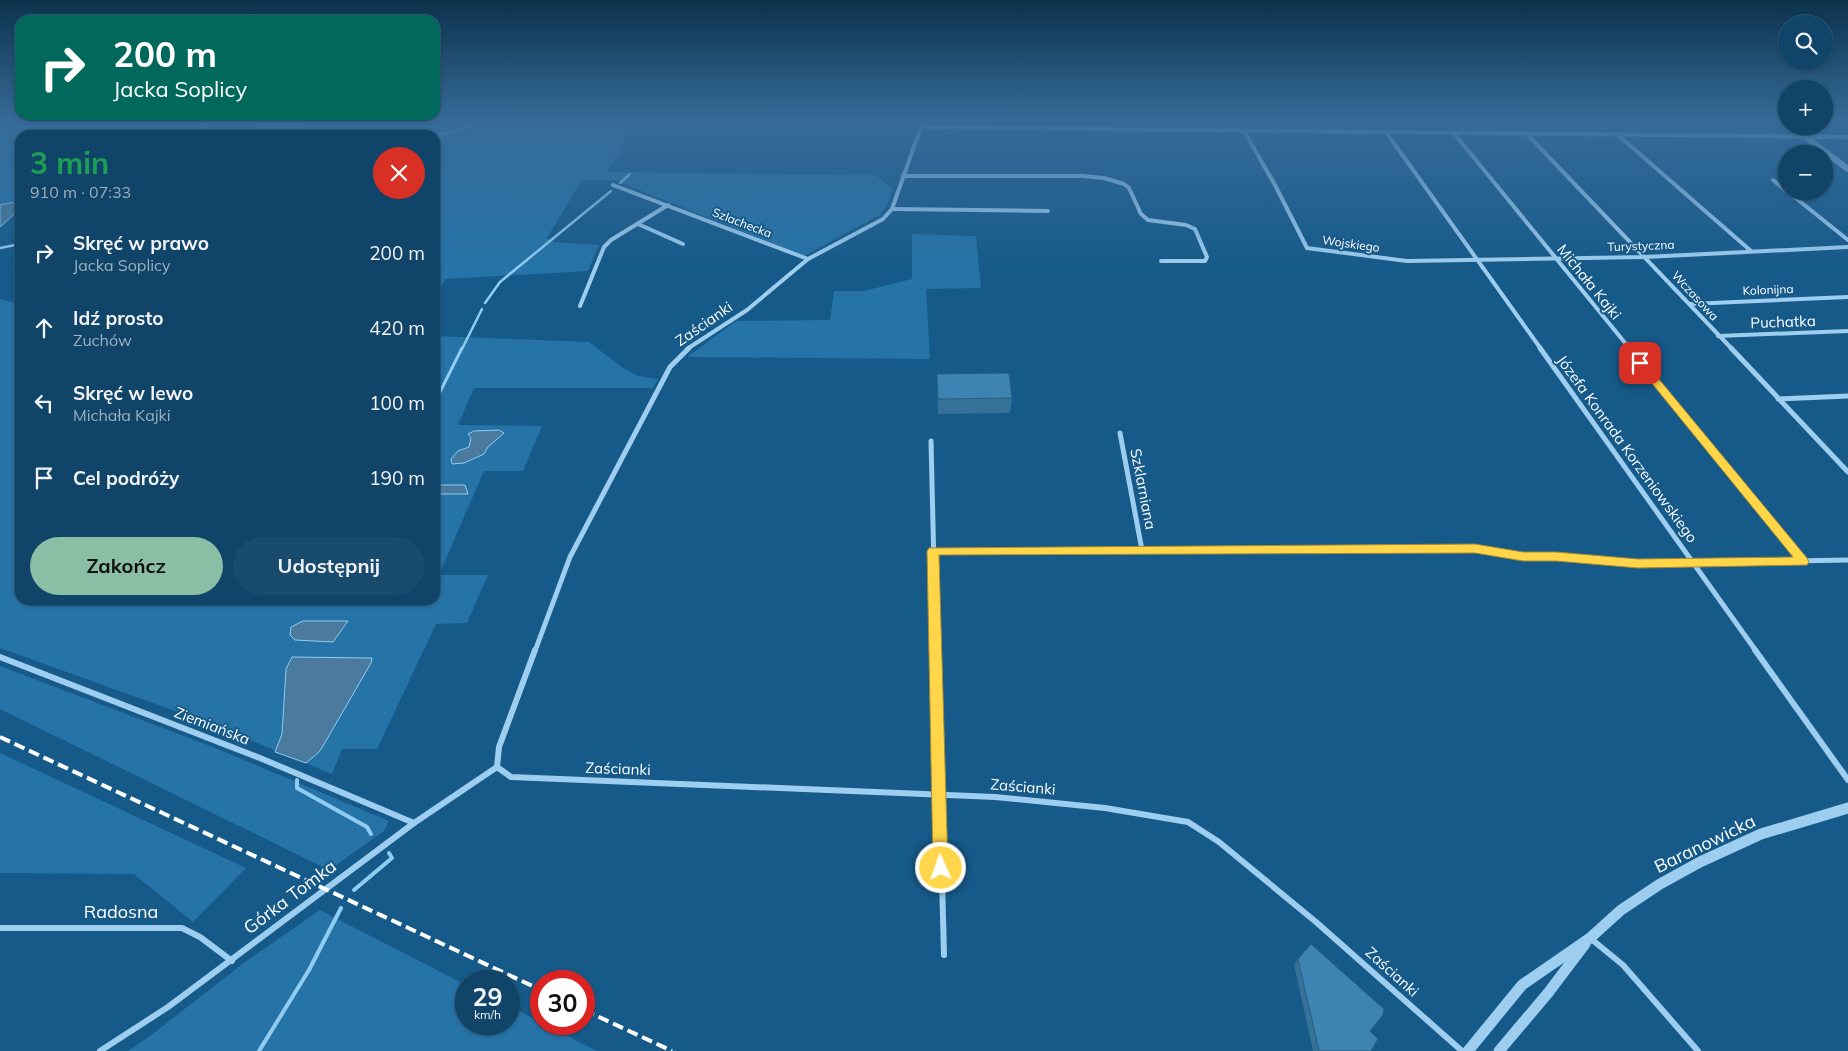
<!DOCTYPE html>
<html lang="pl">
<head>
<meta charset="utf-8">
<style>
	body { margin:0; font-family:Mulish,sans-serif; background:#194b6e; color:#f1f3f6; height:100vh; display:flex; flex-direction:column; font-size:19px; white-space:nowrap }
	* { box-sizing:border-box; margin:0 }
	p { font-size:16px; color:#9cb0c0 }
	.icon { flex:none; width:28px; height:28px; fill:none; stroke:currentColor; stroke-width:2; stroke-linecap:round; stroke-linejoin:round }
	.map { position:relative; flex:1; overflow:hidden }
	.panel { position:absolute; left:15px; top:130px; width:425px; height:475px; display:flex; flex-direction:column; background:#104468; border-radius:15px; box-shadow:0 1px 4px #0004,0 0 0 1px #305c7c }
	.panel>* { flex:none }
	.guide { position:absolute; left:15px; top:15px; width:425px; height:105px; border-radius:15px; box-shadow:0 1px 4px #0004,0 0 0 1px #305c7c; background:#00695c; color:#fff; overflow:hidden }
	.fabs { position:absolute; left:1778px; top:15px; display:grid; gap:10px }
	.fabs a { display:grid; place-items:center; width:55px; height:55px; border-radius:50%; background:#104468; box-shadow:0 1px 4px #0004,0 0 0 1px #305c7c; font-size:25px }
	.speed { position:absolute; left:455px; top:970px; display:flex; gap:10px; font-size:25px; font-weight:700; text-align:center }
	.speed>* { display:grid; place-content:center; width:65px; height:65px; border-radius:50%; background:#104468; box-shadow:0 1px 4px #0004,0 0 0 1px #305c7c; line-height:1 }
	.speed small { font-size:12px; font-weight:400 }
	.speed .limit { border:8px solid #d22; background:#fff; color:#111 }
	.pin { position:absolute; display:grid; place-items:center; width:42px; height:42px; color:#fff; margin:-21px; border-radius:10px; box-shadow:0 2px 8px #0006 }
	.me { position:absolute; width:55px; margin:-28px; rotate:358deg; stroke-linejoin:round; filter:drop-shadow(0 0 4px #0008) }
	.turn { display:flex; align-items:center; gap:18px; height:105px; padding:0 15px; font-size:22px }
	.turn .icon { width:65px; height:65px; stroke-width:2.5 }
	.turn b { display:block; font-size:35px; line-height:42px }
	.round { display:grid; place-items:center; flex:none; width:52px; height:52px; border-radius:26px; background:#194b6e }
	.summary { display:flex; align-items:center; justify-content:space-between; height:85px; padding:0 15px }
	h1 { font-size:30px; font-weight:700; line-height:38px; color:#1e9e55 }
	.action { display:flex; gap:10px; margin-top:auto; padding:10px 15px }
	.action a { flex:1; height:58px; border-radius:30px; background:#8abfa5; color:#111; font-size:20px; font-weight:700; line-height:58px; text-align:center }
	.action a+a { background:#194b6e; color:#f1f3f6 }
	ul { padding:0; list-style:none }
	li { display:flex; align-items:center; gap:15px; height:75px; padding:0 15px }
	li div { flex:1 }
	li b { display:block; font-size:19px }
	li em { font-style:normal }
	.map>svg:first-child { display:block }
</style>
</head>
<body>
<div class="map">
<svg width="1848" height="1051" viewBox="0 0 1848 1051">
	<rect width="100%" height="100%" fill="#165a8a"/>
	<g fill="#2573a7">
		<path d="M0,121h207l-1,2 103,-1 1,-1h326l-28,51 268,3 17,14 -6,16 -7,10 -76,41 -190,-76h-32l-35,58 7,4 45,3 -11,26 -143,8 -10,20v-164h-415v66l-20,4z"/>
		<path d="M912,234l64,2 5,52 -55,1 4,70 -243,-2 49,-36 94,-1 4,-29h30l48,-12z"/>
		<path d="M0,299l20,5v278l-4,3 4,1v14h35l8,3 3,-3h369v-264l154,6 34,26 15,8 20,3 -5,9h-179l-16,37 84,1 -19,45h-39l-45,104h49l-21,48 -31,1 -59,125h-35l-10,25 -121,-50 -211,-76z"/>
		<path d="M0,666l213,81 176,74 -5,10 -55,39 -329,-161z"/>
		<path d="M0,753l246,115 -53,54 -59,-48 -134,-1z"/>
		<path d="M320,910l146,75v39h43v-18l88,45h-469l22,-15 95,-74z"/>
	</g>
	<g fill="#4a7b9e" stroke="#90ccf2">
		<path d="M20,201v8l-20,18v-22z"/>
		<path d="M499,430l5,3 -16,14 -4,7 -20,9 -12,1 -1,-5 7,-8 11,-4 2,-9 -3,-4 6,-3z"/>
		<path d="M435,485h30l3,9h-33z"/>
		<path d="M303,621h45l-15,21 -38,-2 -5,-5 1,-8z"/>
		<path d="M292,657l80,1 -1,5 -48,83 -4,6 -13,11 -31,-11 7,-18 4,-65z"/>
	</g>
	<g fill="none" stroke-linecap="round" stroke-linejoin="round">
		<g stroke="#90ccf2" stroke-width="2.5">
			<path d="M435,136l23,-5 23,-10"/>
			<path d="M620,183l10,-9"/>
			<path d="M0,248l20,-4"/>
			<path d="M485,303l15,-21 111,-91"/>
			<path d="M462,349l20,-40"/>
		</g>
		<path stroke="#90ccf2" stroke-width="3" d="M435,402l27,-54"/>
		<g stroke="#90ccf2" stroke-width="4">
			<path d="M297,780v8l70,39 4,7"/>
			<path d="M354,890l38,-32 -3,-5"/>
			<path d="M259,1051l50,-81 32,-62"/>
		</g>
		<g stroke="#9eceef" stroke-width="4">
			<path d="M921,127l927,10"/>
			<path d="M1244,131l31,54 32,63 100,13 238,-4 203,-10"/>
			<path d="M1386,132l155,217"/>
			<path d="M1453,132l177,217"/>
			<path d="M1526,133l206,216"/>
			<path d="M1618,135l133,116"/>
			<path d="M903,176h180l21,2 20,6 5,4 12,26 7,6 38,5 9,4 12,28 -2,4h-44"/>
			<path d="M1773,180l13,11"/>
			<path d="M613,185l195,74"/>
			<path d="M1787,191l61,49"/>
			<path d="M892,209l156,2"/>
			<path d="M638,224l45,20"/>
			<path d="M1690,304l158,-7"/>
			<path d="M580,306l24,-59 7,-7 57,-35"/>
			<path d="M1718,336l130,-5"/>
			<path d="M687,349l60,-39 61,-51 75,-40 9,-10 31,-88"/>
		</g>
		<g stroke="#9eceef" stroke-width="5">
			<path d="M1540,348l216,303"/>
			<path d="M1629,348l174,214"/>
			<path d="M1731,348l117,124"/>
			<path d="M1778,399l70,-3"/>
			<path d="M1120,433l22,117"/>
			<path d="M931,441l5,210"/>
			<path d="M933,551l542,-2 48,8h33l82,7 210,-4"/>
			<path d="M535,651l35,-94 100,-190 19,-19"/>
		</g>
		<g stroke="#9eceef" stroke-width="6">
			<path d="M535,650l-36,97 -2,20 14,10 484,20 110,11 83,14 31,20 97,80 146,129"/>
			<path d="M936,650l8,305"/>
			<path d="M1755,650l93,130"/>
			<path d="M0,657l260,101 154,65"/>
			<path d="M0,928h182l18,9 32,24"/>
			<path d="M1590,938l33,27 75,86"/>
			<path d="M100,1051l68,-44 246,-184 83,-56"/>
		</g>
		<path stroke="#9eceef" stroke-width="6" d="M1791,126l57,43"/>
		<g stroke="#9eceef" stroke-width="11">
			<path d="M1468,1051l54,-66 68,-47 31,-28 39,-26 40,-22 61,-28 87,-26"/>
			<path d="M1499,1051l49,-58 37,-49"/>
		</g>
		<g stroke="#fff" stroke-width="4" stroke-dasharray="11 5" stroke-linecap="butt">
			<path d="M0,737l541,253"/>
			<path d="M584,1010l88,41"/>
		</g>
	</g>
	<g fill="#35729a">
		<path d="M937,374l75,24 -2,15 -72,1z"/>
		<path d="M1298,959l72,72 1,20h-58l-19,-86z"/>
	</g>
	<g fill="#3e84b3" stroke="#2b5c7d">
		<path d="M1009,373l3,25 -74,1 -1,-25z"/>
		<path d="M1311,944l73,65 -1,6 -13,16 8,8 -7,12h-52l-21,-92z"/>
	</g>
	<linearGradient id="sky" x2="0" y2="1"><stop stop-color="#0c324c"/><stop offset="0.45" stop-color="#366b98"/><stop offset="1" stop-color="#366b98" stop-opacity="0"/></linearGradient>
	<rect width="1848" height="268" fill="url(#sky)"/>
	<path fill="#ffd54a" stroke="#a68a30" d="M1640,360l4,1 163,197 2,4 -2,3 -169,3 -82,-7h-33l-48,-8 -536,2 9,313 -2,5 -5,2 -6,-2 -2,-5 -6,-317 2,-3 546,-4 48,8h33l82,7 155,-2 -156,-192 -1,-2z"/>
	<g text-anchor="middle" stroke-width="4" stroke-linejoin="round" paint-order="stroke">
		<g font-size="12" fill="#fff" stroke="#165a8a">
			<text transform="translate(742 223) rotate(21)" y="4">Szlachecka</text>
			<text transform="translate(1351 244) rotate(8)" y="4">Wojskiego</text>
			<text transform="translate(1641 246) rotate(-2)" y="4">Turystyczna</text>
			<text transform="translate(1768 290) rotate(-2)" y="4">Kolonijna</text>
			<text transform="translate(1695 296) rotate(47)" y="4">Wczasowa</text>
		</g>
		<g font-size="15" fill="#fff" stroke="#165a8a">
			<text transform="translate(1589 282) rotate(51)" y="5">Michała Kajki</text>
			<text transform="translate(1783 322) rotate(-2)" y="5">Puchatka</text>
			<text transform="translate(704 324) rotate(-35)" y="5">Zaścianki</text>
			<text transform="translate(1627 449) rotate(54)" y="5">Józefa Konrada Korzeniowskiego</text>
			<text transform="translate(1143 489) rotate(79)" y="5">Szklarniana</text>
			<text transform="translate(212 726) rotate(21)" y="5">Ziemiańska</text>
			<text transform="translate(618 769) rotate(2)" y="5">Zaścianki</text>
			<text transform="translate(1023 787) rotate(5)" y="5">Zaścianki</text>
			<text transform="translate(1392 972) rotate(42)" y="5">Zaścianki</text>
		</g>
		<g font-size="18" fill="#fff" stroke="#165a8a">
			<text transform="translate(1705 844) rotate(-26)" y="6">Baranowicka</text>
			<text transform="translate(290 897) rotate(-37)" y="6">Górka Tomka</text>
			<text x="121" y="918">Radosna</text>
		</g>
	</g>
</svg>
<div class="fabs">
<a><svg class="icon" aria-label="search" viewBox="0 0 24 24"><circle cx="10" cy="10" r="6"/><path d="M15 15l6 6"/></svg></a>
<a>+</a>
<a>−</a>
</div>
<div class="speed"><div>29<small>km/h</small></div><div class="limit">30</div></div>
<div class="pin" style="left:1640px;top:363px;background:#d93025"><svg class="icon" aria-label="arrive" viewBox="0 0 24 24"><path d="M6 21V4h12l-3 4 3 4H6"/></svg></div>
<svg class="me" style="left:941px;top:868px" viewBox="-20 -20 40 40"><circle r="17" fill="#ffd54a" stroke="#fff" stroke-width="3"/><path d="M0-11L8 9 0 5-8 9z" fill="#fff"/></svg>
<div class="guide">
<div class="turn"><svg class="icon" aria-label="right" viewBox="0 0 24 24"><path d="M7 20v-9h11M14 6l5 5-5 5"/></svg><div><b>200 m</b>Jacka Soplicy</div></div>
</div>
<section class="panel">
<div class="summary"><div><h1>3 min</h1><p>910 m · 07:33</p></div><a class="round" style="background:#d93025;color:#fff"><svg class="icon" aria-label="close" viewBox="0 0 24 24"><path d="M6 6l12 12M18 6L6 18"/></svg></a></div>
<ul>
<li><svg class="icon" aria-label="right" viewBox="0 0 24 24"><path d="M7 20v-9h11M14 6l5 5-5 5"/></svg><div><b>Skręć w prawo</b><p>Jacka Soplicy</p></div><em>200 m</em></li>
<li><svg class="icon" aria-label="ahead" viewBox="0 0 24 24"><path d="M12 20V5M6 11l6-6 6 6"/></svg><div><b>Idź prosto</b><p>Zuchów</p></div><em>420 m</em></li>
<li><svg class="icon" aria-label="left" viewBox="0 0 24 24"><path d="M17 20v-9H6M10 6l-5 5 5 5"/></svg><div><b>Skręć w lewo</b><p>Michała Kajki</p></div><em>100 m</em></li>
<li><svg class="icon" aria-label="arrive" viewBox="0 0 24 24"><path d="M6 21V4h12l-3 4 3 4H6"/></svg><div><b>Cel podróży</b></div><em>190 m</em></li>
</ul>
<div class="action"><a>Zakończ</a><a>Udostępnij</a></div>
</section>
</div>
</body>
</html>
